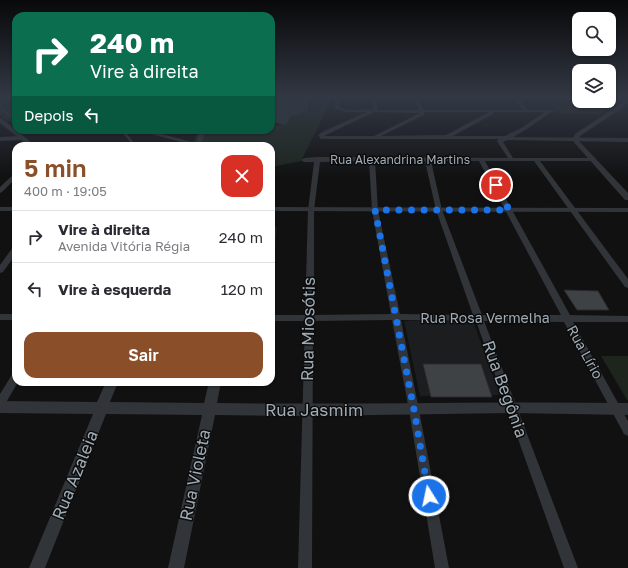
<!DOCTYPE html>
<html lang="pt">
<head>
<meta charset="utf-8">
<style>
	body { margin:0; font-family:"Golos Text",sans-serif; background:#f2f2f3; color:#2b2b33; height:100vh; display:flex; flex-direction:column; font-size:15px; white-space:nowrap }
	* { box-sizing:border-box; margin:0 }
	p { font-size:13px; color:#7c7c81 }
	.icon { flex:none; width:22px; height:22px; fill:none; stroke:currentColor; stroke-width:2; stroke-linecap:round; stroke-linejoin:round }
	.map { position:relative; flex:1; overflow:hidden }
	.panel { position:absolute; left:12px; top:142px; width:263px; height:244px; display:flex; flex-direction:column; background:#fff; border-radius:12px; box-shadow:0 1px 3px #0004 }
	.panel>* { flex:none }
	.top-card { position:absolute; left:12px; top:12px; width:263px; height:122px; border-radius:12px; box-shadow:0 1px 3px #0004; background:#0b6e4f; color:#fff; overflow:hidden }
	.buttons { position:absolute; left:572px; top:12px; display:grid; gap:8px }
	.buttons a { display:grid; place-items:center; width:44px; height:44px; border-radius:8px; background:#fff; box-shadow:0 1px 3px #0004; font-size:20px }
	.pin { position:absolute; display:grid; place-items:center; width:34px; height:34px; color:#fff; margin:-17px; border:2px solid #fff; border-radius:50%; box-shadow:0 1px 4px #0007 }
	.me { position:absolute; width:44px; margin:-22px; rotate:350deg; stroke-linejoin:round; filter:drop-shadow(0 0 3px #0008) }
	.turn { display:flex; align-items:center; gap:14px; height:84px; padding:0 12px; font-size:18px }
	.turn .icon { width:52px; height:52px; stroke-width:2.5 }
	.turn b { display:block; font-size:28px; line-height:34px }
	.then { display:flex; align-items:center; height:38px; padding:0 12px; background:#0003; gap:8px; font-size:15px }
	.round { display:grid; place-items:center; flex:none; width:42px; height:42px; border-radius:12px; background:#f2f2f3 }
	.overview { display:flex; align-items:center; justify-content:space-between; height:68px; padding:0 12px }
	h1 { font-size:24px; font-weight:600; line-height:30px; color:#8a4f29 }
	.cta { display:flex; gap:8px; margin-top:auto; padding:8px 12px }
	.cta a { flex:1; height:46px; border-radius:12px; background:#8a4f29; color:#fff; font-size:16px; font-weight:600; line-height:46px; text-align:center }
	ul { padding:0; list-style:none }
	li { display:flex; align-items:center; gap:12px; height:52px; padding:0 12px; border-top:1px solid #e1e1e2 }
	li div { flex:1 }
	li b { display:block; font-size:15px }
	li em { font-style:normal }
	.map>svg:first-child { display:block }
</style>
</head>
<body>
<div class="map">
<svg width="628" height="568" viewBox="0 0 628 568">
	<rect width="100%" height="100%" fill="#111112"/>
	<g fill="#1c1d1f">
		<path d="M271,227h6l-4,46h-2z"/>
		<path d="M404,321h69l27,74 -80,1z"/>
	</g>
	<g fill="#1d251d">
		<path d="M0,97h16v24h-10l-6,-6z"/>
		<path d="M311,97h22l-32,64 -30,6v-21h-98l-4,-2 5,-2 20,-1 2,-6 7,-5h68v-4l13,-1 6,-8 19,-10 -1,-5z"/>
		<path d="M606,102l9,2 -16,10h-39l-8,-9 46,1z"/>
		<path d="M601,356h27v44h-1z"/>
	</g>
	<path fill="#28363a" d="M280,97h31l-3,5v8l-18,7 -3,6 -4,2 -12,-4v-16z"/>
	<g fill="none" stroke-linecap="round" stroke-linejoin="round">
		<path stroke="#28363a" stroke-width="2" d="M0,108l11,8 5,7"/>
	</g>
	<g fill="#3e4245" stroke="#2a2b2f">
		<path d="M564,290l34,1 11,19h-32z"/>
		<path d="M423,364h58l11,33h-61z"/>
	</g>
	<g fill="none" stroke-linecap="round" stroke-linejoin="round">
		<path stroke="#313438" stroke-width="2.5" d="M122,130l13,16"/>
		<g fill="#313438" fill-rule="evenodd">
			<path d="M335,97h4v10l8,3 27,-1 -2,-12h4l2,13h41l-6,-13h4l7,13h99l-11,-13h5l11,13h27l2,1 -6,1 -24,17 -14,8 115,1v4l-121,-2 -4,2 10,16h82l1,1 -3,2h-53l88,118v9l-3,-1 -91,-126h-49l85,154 58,1v6h-55l55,99v15l-4,-2 -60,-112 -80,-1 94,247h-14l-88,-247 -75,-1 18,90 30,158h-14l-26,-158 -17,-90 -79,1 -1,247h-14l7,-247h-34v-6h34l3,-105 6,-48h-10l-3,-2 3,-2 13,-1 191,1 -11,-17 2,-2h-178l-3,-4 6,-4 43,-19h-20l-12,-3zM374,112l46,1 -46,23h-50zM424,112h65l-43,23 -65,1 43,-21zM493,112h52l-22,15 -18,9h-52l40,-22zM369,161l3,49 19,104 -77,1v-105l6,-48zM375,161h50l11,49 37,105 -73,-1 -22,-104zM431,161h48l82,154h-79l-40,-105z"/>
			<path d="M137,130h9l50,13 3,-10 -3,-3h6l3,3 -4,11 4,2h-9z"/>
			<path d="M0,137l23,-1 3,2 -3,2 -23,1z"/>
			<path d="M16,173v5l-14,14 -2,1v-6l14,-13z"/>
			<path d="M13,247h3v7l-13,18 -3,1v-8z"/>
			<rect x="0" y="314" width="16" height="6"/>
			<path d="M16,372v10h2l-14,24 -4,1v-13l13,-21z"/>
		</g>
		<g fill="#313438" fill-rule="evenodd">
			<path d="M628,99v5l-48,32 -2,4 50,53v7h-3l-53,-60 3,-6z"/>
			<path d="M0,118l2,1 34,27h-7l-29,-23z"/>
			<rect x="0" y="207" width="16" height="4"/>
			<path d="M271,207l357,1v4l-357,-1z"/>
			<path d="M106,382h12l-8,20 94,1 5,-21h12l-4,21c137,2 274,-2 411,0v12l-117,-2 -204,3 -92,-1 -31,153h-16l34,-153 -96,-1 -61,154h-16l64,-154 -93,-1v-12l97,1z"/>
		</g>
	</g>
	<linearGradient id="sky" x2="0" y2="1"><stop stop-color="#09090a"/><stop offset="0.55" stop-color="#323844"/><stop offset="1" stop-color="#323844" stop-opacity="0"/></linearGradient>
	<rect width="628" height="177" fill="url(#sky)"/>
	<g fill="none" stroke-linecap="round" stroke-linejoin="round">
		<path stroke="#1a73e8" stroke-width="7" stroke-dasharray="0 12.6" d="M429,496l-15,-86 -39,-200h134l-13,-25"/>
	</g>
	<g text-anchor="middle" stroke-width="3" stroke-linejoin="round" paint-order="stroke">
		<g font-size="12" fill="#a0acb5" stroke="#0c0c0d">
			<text x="400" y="164">Rua Alexandrina Martins</text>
		</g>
		<g font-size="14" fill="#a0acb5" stroke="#0c0c0d">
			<text x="485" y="323">Rua Rosa Vermelha</text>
			<text transform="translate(585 352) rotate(61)" y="5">Rua Lírio</text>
		</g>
		<g font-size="17" fill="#a0acb5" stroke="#0c0c0d">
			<text transform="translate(308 329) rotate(-89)" y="6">Rua Miosótis</text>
			<text transform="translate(505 389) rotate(70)" y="6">Rua Begônia</text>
			<text x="314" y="416">Rua Jasmim</text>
			<text transform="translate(75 475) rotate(-68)" y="6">Rua Azaleia</text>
			<text transform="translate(195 475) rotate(-78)" y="6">Rua Violeta</text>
		</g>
	</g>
</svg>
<div class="buttons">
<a><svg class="icon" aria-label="search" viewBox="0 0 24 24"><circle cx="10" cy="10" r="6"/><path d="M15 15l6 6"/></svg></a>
<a><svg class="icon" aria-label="layers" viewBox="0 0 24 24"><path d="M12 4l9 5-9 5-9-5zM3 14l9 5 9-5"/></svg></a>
</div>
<div class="pin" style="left:496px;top:185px;background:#d93025"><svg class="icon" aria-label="arrive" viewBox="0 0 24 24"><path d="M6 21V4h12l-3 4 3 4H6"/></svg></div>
<svg class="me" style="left:429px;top:496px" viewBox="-20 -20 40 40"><circle r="17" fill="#1a73e8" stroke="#fff" stroke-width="3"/><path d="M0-11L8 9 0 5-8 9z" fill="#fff"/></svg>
<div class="top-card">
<div class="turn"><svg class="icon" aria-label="right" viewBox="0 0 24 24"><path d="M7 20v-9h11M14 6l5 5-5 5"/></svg><div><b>240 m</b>Vire à direita</div></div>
<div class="then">Depois<svg class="icon" aria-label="left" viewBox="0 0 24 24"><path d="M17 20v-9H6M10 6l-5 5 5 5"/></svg></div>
</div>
<section class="panel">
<div class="overview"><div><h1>5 min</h1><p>400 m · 19:05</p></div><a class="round" style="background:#d93025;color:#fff"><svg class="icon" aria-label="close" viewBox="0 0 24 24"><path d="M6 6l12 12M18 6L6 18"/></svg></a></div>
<ul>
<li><svg class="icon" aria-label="right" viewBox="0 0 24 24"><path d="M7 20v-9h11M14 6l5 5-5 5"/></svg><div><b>Vire à direita</b><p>Avenida Vitória Régia</p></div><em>240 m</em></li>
<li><svg class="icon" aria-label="left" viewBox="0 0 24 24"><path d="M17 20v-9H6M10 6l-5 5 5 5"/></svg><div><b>Vire à esquerda</b></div><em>120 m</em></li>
</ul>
<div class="cta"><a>Sair</a></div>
</section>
</div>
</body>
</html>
